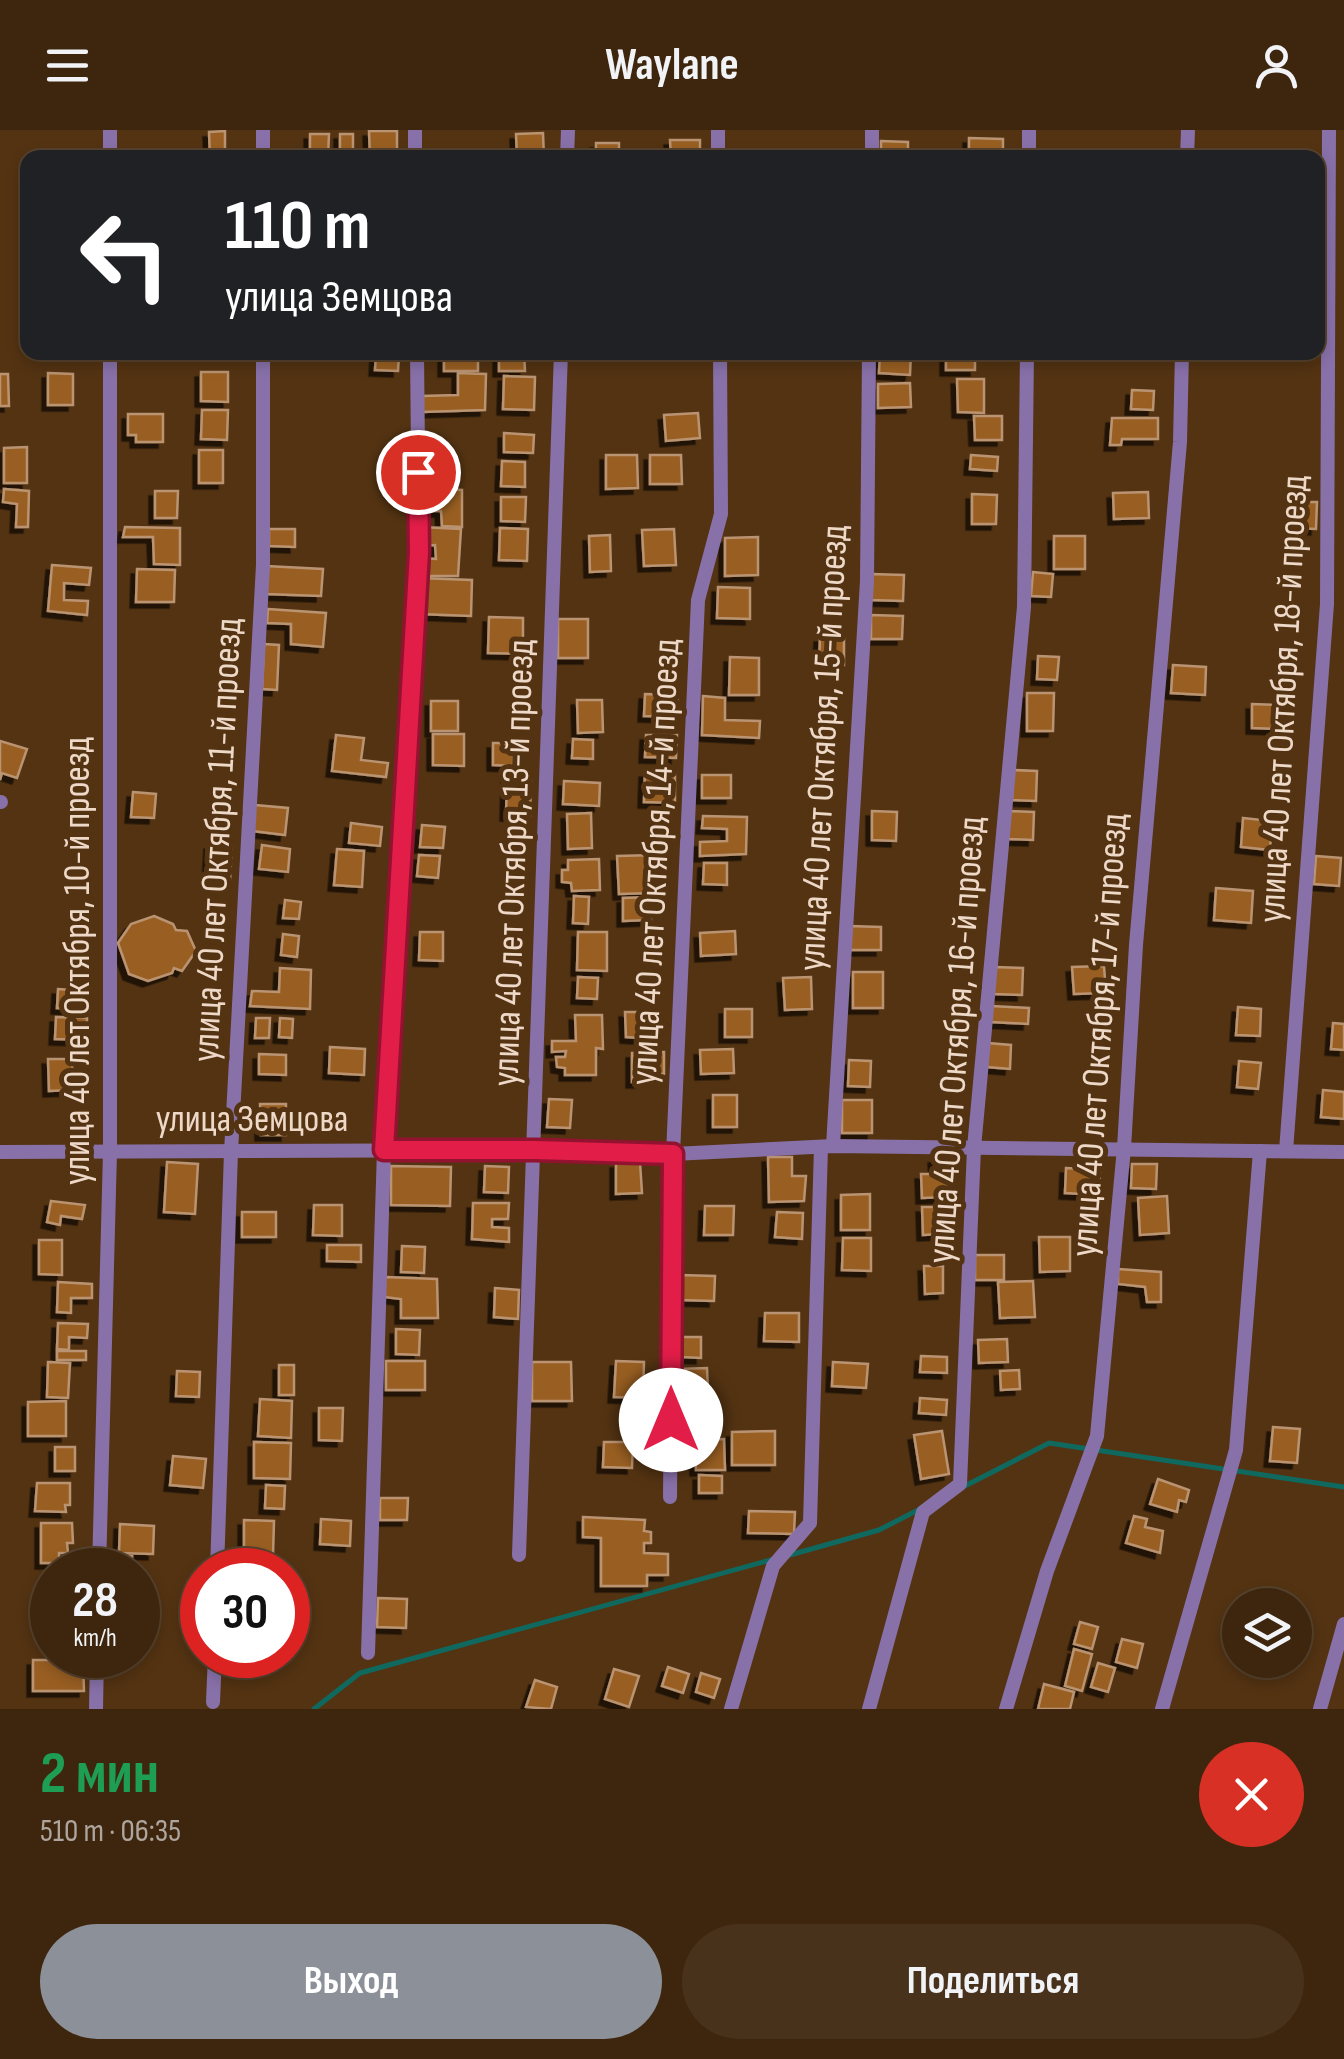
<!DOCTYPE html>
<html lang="ru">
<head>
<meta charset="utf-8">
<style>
	body { margin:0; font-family:"Sofia Sans Condensed",sans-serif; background:#49321c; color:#f1f3f6; height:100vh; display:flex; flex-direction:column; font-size:38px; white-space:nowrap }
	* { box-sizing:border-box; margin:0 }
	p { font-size:32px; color:#ada59e }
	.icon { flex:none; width:55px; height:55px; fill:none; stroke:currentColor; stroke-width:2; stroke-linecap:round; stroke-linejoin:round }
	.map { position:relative; height:1579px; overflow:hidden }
	.drawer { display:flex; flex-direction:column; background:#3e260e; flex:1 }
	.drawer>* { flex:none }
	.hud { position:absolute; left:20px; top:20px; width:1305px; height:210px; border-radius:20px; box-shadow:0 5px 15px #0003,0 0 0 2px #57432e; background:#202124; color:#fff; overflow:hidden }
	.buttons { position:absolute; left:1222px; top:1458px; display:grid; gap:20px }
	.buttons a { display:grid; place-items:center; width:90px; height:90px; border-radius:50%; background:#3e260e; box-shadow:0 5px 15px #0003,0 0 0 2px #57432e; font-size:50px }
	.speed { position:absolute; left:30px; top:1418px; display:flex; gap:20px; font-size:50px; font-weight:700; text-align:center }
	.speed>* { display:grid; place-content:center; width:130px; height:130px; border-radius:50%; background:#3e260e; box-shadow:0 5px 15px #0003,0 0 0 2px #57432e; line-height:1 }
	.speed small { font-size:25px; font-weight:400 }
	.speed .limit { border:15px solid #d22; background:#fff; color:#111 }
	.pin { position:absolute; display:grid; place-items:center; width:85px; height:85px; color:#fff; margin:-42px; border:5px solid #fff; border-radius:50%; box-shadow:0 2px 10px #0007 }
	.me { position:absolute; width:110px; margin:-55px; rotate:0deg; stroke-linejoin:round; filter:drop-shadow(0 0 8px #0008) }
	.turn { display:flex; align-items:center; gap:35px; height:210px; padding:0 40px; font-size:45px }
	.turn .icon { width:130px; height:130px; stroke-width:2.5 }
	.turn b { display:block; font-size:70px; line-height:85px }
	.round { display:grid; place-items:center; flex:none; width:105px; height:105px; border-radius:52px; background:#49321c }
	.summary { display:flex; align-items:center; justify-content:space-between; height:170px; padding:0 40px }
	h1 { font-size:60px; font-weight:700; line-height:75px; color:#1e9e55 }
	.cta { display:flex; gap:20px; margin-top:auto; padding:20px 40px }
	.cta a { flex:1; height:115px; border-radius:60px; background:#8c9099; color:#fff; font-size:40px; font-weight:700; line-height:115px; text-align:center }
	.cta a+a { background:#49321c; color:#f1f3f6 }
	header { display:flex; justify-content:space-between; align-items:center; height:130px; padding:0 40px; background:#3e260e; font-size:45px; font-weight:700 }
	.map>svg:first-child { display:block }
</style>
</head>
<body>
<header><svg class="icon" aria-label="menu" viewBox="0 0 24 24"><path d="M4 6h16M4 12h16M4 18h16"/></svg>Waylane<svg class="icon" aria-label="person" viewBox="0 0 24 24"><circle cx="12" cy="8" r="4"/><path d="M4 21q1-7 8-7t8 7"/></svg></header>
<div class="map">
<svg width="1344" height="1579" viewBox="0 0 1344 1579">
	<defs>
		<filter id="shadow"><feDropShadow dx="-5.5" dy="5.5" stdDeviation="0" flood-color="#0009"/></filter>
	</defs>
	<rect width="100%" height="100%" fill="#533312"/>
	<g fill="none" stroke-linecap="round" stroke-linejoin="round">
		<g stroke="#10695f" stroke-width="5">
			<path d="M961,1358l88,-45 295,44"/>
			<path d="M790,1425l89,-25 41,-21"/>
			<path d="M314,1579l46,-36 414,-114"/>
		</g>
	</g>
	<g fill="#995f22" stroke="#ba9472" stroke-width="2.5" filter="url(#shadow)">
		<path d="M225,1v27h-15l-1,-26z"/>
		<path d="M369,1h28v27h-27z"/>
		<path d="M543,3l1,25h-27l-1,-24z"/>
		<path d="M310,4h19l-1,24h-18z"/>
		<path d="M340,4h13v24h-24v-4l11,1z"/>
		<path d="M969,8l34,1v19h-34z"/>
		<path d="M670,10h30v18h-29z"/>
		<path d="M881,11l27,1v16h-27z"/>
		<rect x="596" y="13" width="23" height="15"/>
		<rect x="444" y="222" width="34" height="19"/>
		<path d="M499,222h25l1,19h-26z"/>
		<path d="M880,222h31l-1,23 -31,-2z"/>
		<rect x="946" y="222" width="29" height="18"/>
		<path d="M376,224l23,1 -1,16 -23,-1z"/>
		<path d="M201,242h27v30l-27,-1z"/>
		<path d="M48,243l25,1v31h-25z"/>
		<path d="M458,243l28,1 -1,36 -63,2v-16l36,-1z"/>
		<path d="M0,244h8l1,32h-9z"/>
		<path d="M504,246l31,1 -1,33 -31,-1z"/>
		<path d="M957,249h27v34l-26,-1z"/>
		<path d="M910,253l1,24 -33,1v-24z"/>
		<path d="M1132,260l22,1 -1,19 -22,-1z"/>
		<path d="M202,280h26l-1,30 -26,-1z"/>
		<path d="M698,283l2,25 -34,3 -2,-26z"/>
		<path d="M128,284h35v28h-27v-7h-8z"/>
		<path d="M974,286h28v24h-27z"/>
		<path d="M1112,288h46v21h-36l-1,6h-11z"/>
		<path d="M504,303l30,2 -1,18 -29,-1z"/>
		<path d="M27,317v36h-23v-35z"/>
		<rect x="199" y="320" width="24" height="33"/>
		<path d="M606,325h31l1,33 -32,1z"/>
		<path d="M650,325h31l1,29h-32z"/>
		<path d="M971,325l27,2 -1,14 -27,-2z"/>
		<path d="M502,331l23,1v25l-24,-1z"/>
		<path d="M425,358l37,2v37l-20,-1 -1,-15h-16z"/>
		<path d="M4,359l25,2 -1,36h-12l1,-23 -14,-2z"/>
		<path d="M155,361h23l-1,27h-22z"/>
		<path d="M1148,362l1,26 -35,1 -1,-26z"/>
		<path d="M972,364l25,1 -1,29h-24z"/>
		<path d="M501,367h25l-1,25 -24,-1z"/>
		<path d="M1294,372h23l-1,27 -23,-1z"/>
		<path d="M125,397l55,1v37l-26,-1 -1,-27h-30z"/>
		<path d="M421,397l40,2 -3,47h-38l1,-18 15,1 -1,-14 -13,1z"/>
		<path d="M500,398l28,1 -1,32 -28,-1z"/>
		<path d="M269,399h26v18l-26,-1z"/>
		<path d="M674,399l2,36 -32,1 -2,-36z"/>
		<path d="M610,405l1,36 -21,1 -1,-36z"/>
		<rect x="1054" y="406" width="31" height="33"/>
		<path d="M758,407v38l-33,1v-38z"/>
		<path d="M52,435l39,3 -2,17 -25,-2v17l24,1 -1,14 -39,-4z"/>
		<path d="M266,436l57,3 -2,27 -56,-2z"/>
		<path d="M137,439l38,1 -1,32h-38z"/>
		<path d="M1033,442l20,2 -2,23 -20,-1z"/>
		<path d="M871,444l33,1 -1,26 -33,-1z"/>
		<path d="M420,448l52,2 -1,36 -52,-2z"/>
		<path d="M718,457l32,1v31l-33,-1z"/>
		<path d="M268,479l58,4 -3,34 -32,-3v-20l-24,-1z"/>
		<path d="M871,485l32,1 -1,23h-31z"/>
		<path d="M489,487l34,1v36l-35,-1z"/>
		<rect x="558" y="489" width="30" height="39"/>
		<path d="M820,507l24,1v27l-25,-1z"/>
		<path d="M264,514l15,1 -2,45 -15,-1z"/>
		<path d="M1038,526l21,1 -2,23 -20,-1z"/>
		<path d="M730,527l29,1v37h-30z"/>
		<path d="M1173,535l33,2 -1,28 -34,-2z"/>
		<path d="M1027,563h27l-1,38h-26z"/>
		<path d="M645,564l33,1 -1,22 -33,-1z"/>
		<path d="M703,566l22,2v22l35,1 -1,17 -57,-3z"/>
		<path d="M577,570h25l1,32 -25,1z"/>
		<rect x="431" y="571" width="27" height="30"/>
		<path d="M1252,574l26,1 -1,24 -25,-1z"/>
		<path d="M433,604h31v32l-31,-1z"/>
		<path d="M336,605l28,3 -3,22 27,3 -2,14 -54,-6z"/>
		<path d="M646,605h31l-1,23 -31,-1z"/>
		<path d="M573,609l20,1v19l-21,-1z"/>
		<path d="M0,611l27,8 -10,29 -15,-5 -2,7z"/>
		<path d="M493,613h21l-1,23 -20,-1z"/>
		<path d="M1013,640l24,1 -1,30 -24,-1z"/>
		<path d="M645,642l30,1v30l-31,-1z"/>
		<rect x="702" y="645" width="29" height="23"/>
		<path d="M507,646h24l-1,40 -24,-1z"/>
		<path d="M564,651l36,2 -1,23 -36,-2z"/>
		<path d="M133,662l23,2 -2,24 -23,-1z"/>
		<path d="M255,675l33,3 -3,27 -33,-4z"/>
		<path d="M872,681l25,1 -1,29 -24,-1z"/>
		<path d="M1009,681l25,1 -1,28 -25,-1z"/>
		<path d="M591,683l1,35 -24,1 -1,-35z"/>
		<path d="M703,686l44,1 -1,37 -46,2v-14l27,-1v-12l-25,-1z"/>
		<path d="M1243,688l29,3 -2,29 -29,-3z"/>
		<path d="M351,693l31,4 -2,19 -31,-3z"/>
		<path d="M422,695l23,2 -2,21 -23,-1z"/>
		<path d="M210,714l22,1 -2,35 -22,-1z"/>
		<path d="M262,715l28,4 -2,23 -29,-3z"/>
		<path d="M337,719l27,2 -2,36 -28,-2z"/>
		<path d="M419,725l21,1 -2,22 -21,-2z"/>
		<path d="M655,725l2,38 -38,1 -2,-38z"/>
		<path d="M1316,726l25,2 -2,28 -25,-2z"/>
		<path d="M599,729l1,31 -28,1 -1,-8 -9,-1v-12h6v-10z"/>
		<path d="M704,733h23v22l-24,-1z"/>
		<path d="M1216,758l37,3 -2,32 -37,-3z"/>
		<path d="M574,766l15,1 -1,27 -15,-1z"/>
		<path d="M650,767l1,23 -28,1v-23z"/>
		<path d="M285,770l16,2 -2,17 -16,-1z"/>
		<path d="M154,786l19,8 3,6 11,1 9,20 -14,20 -8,-3 -2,5 -24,8 -19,-7 -11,-31 13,-19z"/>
		<path d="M849,796l32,1v23h-33z"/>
		<path d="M735,801l1,23 -35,2 -1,-23z"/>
		<path d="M420,802h23v29l-24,-1z"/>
		<path d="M578,802h29v39l-30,-1z"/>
		<path d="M283,804l16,2 -2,21 -16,-2z"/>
		<path d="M1104,836l2,27 -32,1 -2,-27z"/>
		<path d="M994,837l29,1 -1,27 -29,-1z"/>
		<path d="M280,838l31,2 -1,39 -60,-3 2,-15 27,1z"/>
		<rect x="853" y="842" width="30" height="36"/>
		<path d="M578,847l20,1 -1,21 -20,-1z"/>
		<path d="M811,847l1,32 -27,1 -2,-32z"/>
		<path d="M58,859l26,2 -1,19 -26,-2z"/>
		<path d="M991,876l38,2 -1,16 -38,-2z"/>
		<path d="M1238,877l23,2 -1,27 -24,-1z"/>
		<rect x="725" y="879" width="27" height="28"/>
		<path d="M625,882h30v13l-17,1v12l-12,-1z"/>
		<path d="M575,885h27l1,34 -7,-1v27h-31v-7l-8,-1 -1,-10h9l1,-6 -14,1v-11h24z"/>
		<path d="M56,887l31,1v22l-32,-1z"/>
		<path d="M256,888h14l-1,20h-14z"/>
		<path d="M280,888l13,1 -1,19 -13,-1z"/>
		<path d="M1333,893l11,1v26l-13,-1z"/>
		<path d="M988,913l23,2 -1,24 -23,-2z"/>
		<path d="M330,917l35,2 -1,26 -35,-2z"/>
		<path d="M733,919l1,24 -33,1 -1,-24z"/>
		<path d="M664,922v22h-22l-1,8h-9v-29z"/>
		<path d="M259,924l27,1v20l-27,-1z"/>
		<path d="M48,929h24l1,31 -24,1z"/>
		<path d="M849,930l22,1 -1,26 -22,-1z"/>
		<path d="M1239,931l22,2 -3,26 -21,-2z"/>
		<path d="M1323,960l21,2v27l-23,-2z"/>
		<rect x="713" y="965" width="24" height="32"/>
		<path d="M549,969l23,1 -2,28 -23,-1z"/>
		<rect x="842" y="970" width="30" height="33"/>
		<path d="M260,974h26v31h-25z"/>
		<path d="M768,1027h24v19h14l-2,25 -35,1z"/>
		<path d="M946,1027l1,40 -25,1 -1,-24h14l-1,-16z"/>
		<path d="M167,1032l31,2 -3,50 -31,-2z"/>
		<path d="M640,1032l2,31 -26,1v-31z"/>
		<path d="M1132,1034h25l-1,25 -25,-1z"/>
		<path d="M391,1036l60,1 -1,39 -59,-1z"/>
		<path d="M485,1036l24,1 -1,26 -24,-1z"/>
		<path d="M1066,1038l34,2 -1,25 -34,-2z"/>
		<path d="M870,1064v36h-29v-35z"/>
		<path d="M1167,1066l2,37 -29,2 -2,-37z"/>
		<path d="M51,1071l34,4 -3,14 -21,-3 -1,9 -13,-3z"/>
		<path d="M473,1073h36l-1,16h-16v8l17,1v14l-37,-3z"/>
		<path d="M314,1075h28v31l-29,-1z"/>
		<path d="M705,1076h29l-1,29h-29z"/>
		<path d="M922,1077h20l1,27 -20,1z"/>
		<rect x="242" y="1082" width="34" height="25"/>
		<path d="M777,1082l26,1 -1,26 -27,-2z"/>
		<path d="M1039,1107h31v34l-30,1z"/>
		<path d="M843,1108h28v33l-29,-1z"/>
		<path d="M39,1110h23v35l-23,-1z"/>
		<path d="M327,1115h34v17l-34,-1z"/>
		<path d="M402,1116l23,1 -1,26 -23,-1z"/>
		<rect x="975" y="1125" width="29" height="25"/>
		<path d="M924,1136h19v27l-18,1z"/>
		<path d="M1118,1139l43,3v30h-14l-2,-15 -27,-3z"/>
		<path d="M679,1145l36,1 -1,25 -36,-1z"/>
		<path d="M385,1147l52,2 1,39h-37v-19l-17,-2z"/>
		<path d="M1033,1151l2,36 -35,1 -2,-36z"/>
		<path d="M58,1152l34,2v14h-21v15l-14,-1z"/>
		<path d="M495,1158l24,2 -1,29 -24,-2z"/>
		<path d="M765,1183h34v29l-35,-1z"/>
		<path d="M58,1193l30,1 -1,14 -18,-1v13l-12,-1z"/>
		<path d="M396,1199l24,1 -1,25 -23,-1z"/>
		<path d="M682,1207h19v21l-19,-1z"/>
		<path d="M1007,1209l1,23 -29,1 -1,-23z"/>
		<rect x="57" y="1221" width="29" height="9"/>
		<path d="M921,1226l26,1v16l-27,-1z"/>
		<rect x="386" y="1231" width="39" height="29"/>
		<path d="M616,1231l28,1 -1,36 -29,-1z"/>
		<path d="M48,1232l22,1 -2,35 -21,-1z"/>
		<path d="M532,1232h39l1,39h-40z"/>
		<path d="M833,1232l35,2 -2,24 -34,-2z"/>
		<rect x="279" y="1235" width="15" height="30"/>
		<path d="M707,1238l1,23 -28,1 -1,-23z"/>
		<path d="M1019,1240l1,19 -19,1 -1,-19z"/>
		<path d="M177,1241l23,1 -1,25 -23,-1z"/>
		<rect x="687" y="1264" width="26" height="40"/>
		<path d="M920,1268l27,2 -1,15 -27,-2z"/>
		<path d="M260,1269l32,2 -1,37 -33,-2z"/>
		<path d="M66,1271v35h-38v-34z"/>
		<path d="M319,1278h24l-1,33 -23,-1z"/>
		<path d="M1273,1297l27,2 -3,34 -27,-2z"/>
		<path d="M775,1301v34h-43v-33z"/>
		<path d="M942,1301l7,43 -28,5 -7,-44z"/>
		<path d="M724,1309l1,31h-29l-1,-30z"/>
		<path d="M254,1312l37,1 -1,36 -36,-1z"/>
		<path d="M604,1312h29l-1,26 -29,-1z"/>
		<rect x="55" y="1317" width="20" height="24"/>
		<path d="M173,1326l33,3 -3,29 -33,-3z"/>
		<path d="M699,1345l23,1v17h-23z"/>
		<path d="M1158,1349l31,11 -3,12 -7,-2 -2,12 -27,-8z"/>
		<path d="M37,1353h33v22h-5l1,7 -31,-1z"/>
		<path d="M266,1355l19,1 -1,23 -19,-1z"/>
		<path d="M380,1368h28l-1,22h-27z"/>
		<path d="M749,1381l46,1 -1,22 -46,-1z"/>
		<path d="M1134,1386l13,3 -2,8 18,4 -3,22 -34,-10z"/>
		<path d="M583,1387l62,3 -1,11 7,1v11h-7v10l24,1v21h-21v11h-46v-48l-18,-1z"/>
		<path d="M321,1389l30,2 -1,25 -30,-2z"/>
		<path d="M244,1390l30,1 -1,35 -29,-1z"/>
		<path d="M41,1393h31l1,20h-6l1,10h-9v10h-18z"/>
		<path d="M120,1394l34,2 -1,28 -34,-1z"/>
		<rect x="102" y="1426" width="30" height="14"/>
		<path d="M378,1468l29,1 -1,29 -29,-1z"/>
		<path d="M1080,1492l18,5 -6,22 -18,-5z"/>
		<path d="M1122,1509l21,5 -6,24 -21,-6z"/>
		<path d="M1074,1519l18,5 -10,37 -17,-5z"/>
		<path d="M33,1530h50l1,31h-51z"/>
		<path d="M1098,1533l17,5 -7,24 -17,-5z"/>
		<path d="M668,1537l21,7 -6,19 -21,-7z"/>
		<path d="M614,1539l25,7 -10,31 -24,-8z"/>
		<path d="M701,1543l19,6 -6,19 -18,-6z"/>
		<path d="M535,1550l22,7 -6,22 -25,-2z"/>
		<path d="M1044,1554l30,8 -4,17h-32z"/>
	</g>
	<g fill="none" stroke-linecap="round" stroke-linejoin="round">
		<g stroke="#8871a9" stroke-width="14">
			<path d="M263,0v28"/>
			<path d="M415,0v28"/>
			<path d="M718,0v28"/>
			<path d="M110,28v-28"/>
			<path d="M567,28l1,-28"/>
			<path d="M872,28v-28"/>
			<path d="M1029,28v-28"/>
			<path d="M1187,28l1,-28"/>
			<path d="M0,672h1"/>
			<path d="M833,1016l34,-565 2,-229"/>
			<path d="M1286,1021l41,-547 2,-474"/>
			<path d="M0,1022l535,-2 138,4 160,-8 511,6"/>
			<path d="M670,1367l3,-343 25,-554 23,-86 -1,-162"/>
			<path d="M519,1425l42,-1203"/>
			<path d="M99,1440l11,-418v-800"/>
			<path d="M217,1440l14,-418 32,-587v-213"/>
			<path d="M368,1523l16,-503 35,-598 -2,-200"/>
			<path d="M213,1572l2,-47"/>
			<path d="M96,1579l1,-54"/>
			<path d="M731,1579l42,-143 37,-43 11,-376"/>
			<path d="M869,1579l54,-197 37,-28 14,-336 50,-541 3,-255"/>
			<path d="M1006,1579l41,-138 50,-135 27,-288 12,-203 44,-503 2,-90"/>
			<path d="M1162,1579l74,-259 24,-299"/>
			<path d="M1320,1579l24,-85"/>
		</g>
	</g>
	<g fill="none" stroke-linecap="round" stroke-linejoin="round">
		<g stroke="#92132f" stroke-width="25">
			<path id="route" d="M418,342l1,80 -35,598h151l138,4 -2,266"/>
		</g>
		<use href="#route" stroke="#e11d48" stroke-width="18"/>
	</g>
	<g text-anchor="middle" stroke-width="10" stroke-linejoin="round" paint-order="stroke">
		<g font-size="38" fill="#eed9c8" stroke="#533312">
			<text transform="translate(1282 569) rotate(-87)" y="13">улица 40 лет Октября, 18-й проезд</text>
			<text transform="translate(822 618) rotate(-87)" y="13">улица 40 лет Октября, 15-й проезд</text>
			<text transform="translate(216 710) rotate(-87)" y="13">улица 40 лет Октября, 11-й проезд</text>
			<text transform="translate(654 732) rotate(-87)" y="13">улица 40 лет Октября, 14-й проезд</text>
			<text transform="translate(512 733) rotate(-88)" y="13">улица 40 лет Октября, 13-й проезд</text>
			<text transform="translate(76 831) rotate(-90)" y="13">улица 40 лет Октября, 10-й проезд</text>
			<text transform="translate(1098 905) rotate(-86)" y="13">улица 40 лет Октября, 17-й проезд</text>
			<text transform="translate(955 910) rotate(-86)" y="13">улица 40 лет Октября, 16-й проезд</text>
			<text x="252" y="1001">улица Земцова</text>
		</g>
	</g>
</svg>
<div class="buttons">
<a><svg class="icon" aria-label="layers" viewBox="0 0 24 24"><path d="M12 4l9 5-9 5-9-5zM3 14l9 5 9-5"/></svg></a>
</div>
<div class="speed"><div>28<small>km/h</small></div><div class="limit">30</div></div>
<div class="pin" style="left:418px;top:342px;background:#d93025"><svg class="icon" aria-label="arrive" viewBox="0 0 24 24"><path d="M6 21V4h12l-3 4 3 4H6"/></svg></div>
<svg class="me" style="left:671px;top:1290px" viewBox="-20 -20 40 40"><circle r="19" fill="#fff"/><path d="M0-13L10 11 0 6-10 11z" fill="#e11d48"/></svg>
<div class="hud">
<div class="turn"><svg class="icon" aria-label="left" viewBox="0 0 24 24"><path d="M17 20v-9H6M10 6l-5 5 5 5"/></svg><div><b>110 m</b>улица Земцова</div></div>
</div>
</div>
<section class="drawer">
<div class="summary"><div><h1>2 мин</h1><p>510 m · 06:35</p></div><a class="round" style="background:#d93025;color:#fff"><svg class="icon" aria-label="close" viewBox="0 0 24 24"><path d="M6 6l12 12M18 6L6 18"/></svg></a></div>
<div class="cta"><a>Выход</a><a>Поделиться</a></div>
</section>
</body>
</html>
